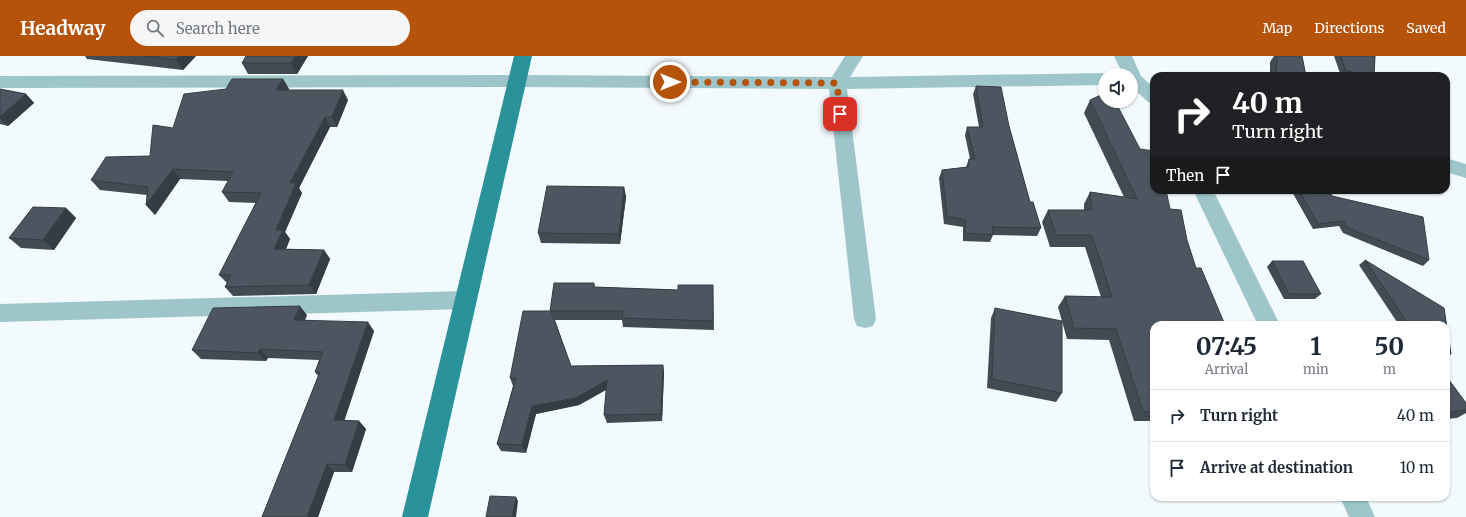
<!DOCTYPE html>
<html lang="en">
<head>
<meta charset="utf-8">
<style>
	body { margin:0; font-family:Merriweather,serif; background:#f6f6f7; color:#1f2937; height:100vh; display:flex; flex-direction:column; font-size:15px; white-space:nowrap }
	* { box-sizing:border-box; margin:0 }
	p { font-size:13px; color:#747a83 }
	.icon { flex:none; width:22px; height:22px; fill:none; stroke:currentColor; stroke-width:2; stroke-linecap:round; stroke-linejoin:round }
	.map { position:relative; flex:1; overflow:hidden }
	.details { position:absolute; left:1150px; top:265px; width:300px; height:180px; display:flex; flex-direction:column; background:#fff; border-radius:12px; box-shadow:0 1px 3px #0004 }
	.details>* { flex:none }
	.hud { position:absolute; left:1150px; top:16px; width:300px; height:122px; border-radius:12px; box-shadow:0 1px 3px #0004; background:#202124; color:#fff; overflow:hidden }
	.tools { position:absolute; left:1098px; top:12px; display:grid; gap:8px }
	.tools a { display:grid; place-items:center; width:40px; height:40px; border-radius:50%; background:#fff; box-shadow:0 1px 3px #0004; font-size:20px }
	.pin { position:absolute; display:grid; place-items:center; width:34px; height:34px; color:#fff; margin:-17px; border-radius:8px; box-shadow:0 2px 6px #0006 }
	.me { position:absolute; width:44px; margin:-22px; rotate:90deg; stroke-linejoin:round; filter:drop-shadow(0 0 3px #0008) }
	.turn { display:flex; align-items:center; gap:14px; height:84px; padding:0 16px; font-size:18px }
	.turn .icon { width:52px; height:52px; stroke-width:2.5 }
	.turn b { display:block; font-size:28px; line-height:34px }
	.then { display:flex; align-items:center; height:38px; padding:0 16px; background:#0003; gap:8px; font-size:15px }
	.eta { display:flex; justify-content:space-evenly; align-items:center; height:68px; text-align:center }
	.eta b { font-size:24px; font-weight:700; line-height:28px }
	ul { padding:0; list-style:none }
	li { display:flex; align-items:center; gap:12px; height:52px; padding:0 16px; border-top:1px solid #e0e1e3 }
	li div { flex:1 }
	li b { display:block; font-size:15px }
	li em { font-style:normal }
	header { display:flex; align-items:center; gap:24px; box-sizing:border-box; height:56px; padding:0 20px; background:#b45309; color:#fff }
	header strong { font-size:19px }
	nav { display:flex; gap:22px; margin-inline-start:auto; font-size:14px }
	.search { width:280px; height:36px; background:#f6f6f7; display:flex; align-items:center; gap:10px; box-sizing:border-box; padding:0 14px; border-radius:22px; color:#747a83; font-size:15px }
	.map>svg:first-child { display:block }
</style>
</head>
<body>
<header>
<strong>Headway</strong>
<div class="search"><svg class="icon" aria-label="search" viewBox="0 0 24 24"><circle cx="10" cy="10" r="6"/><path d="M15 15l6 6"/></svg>Search here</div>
<nav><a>Map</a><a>Directions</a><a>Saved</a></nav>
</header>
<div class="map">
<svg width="1466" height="461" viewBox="0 0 1466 461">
	<rect width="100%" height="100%" fill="#f3fafd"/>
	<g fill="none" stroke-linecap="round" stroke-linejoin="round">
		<g fill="#9ec6ca" fill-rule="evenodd">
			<path d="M845,0h18l-13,21 255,-4 6,2h-6v10l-258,4 29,230 -3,7 -8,2 -8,-2 -3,-7 -25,-230 -312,-2 -517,1v-12l517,-1 315,2z"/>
			<path d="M1114,0h18l9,20 13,12v16l-6,-2 -17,-16v-11h-8z"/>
			<path d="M1446,102l20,6v14l-20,-6z"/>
			<path d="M1193,134h20l67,135h-22z"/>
			<path d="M466,235l8,3 3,6 -3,6 -8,3 -466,13v-18z"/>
			<path d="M1340,441h26l9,20h-26z"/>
		</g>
		<path fill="#29929a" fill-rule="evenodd" d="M514,0h18l-104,461h-26z"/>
	</g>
	<g fill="#424a53">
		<path d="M85,0h111l-13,14 -96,-11z"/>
		<path d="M308,0l-11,18h-49l-6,-11z"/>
		<path d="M1274,0h28l4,20h-36v-14z"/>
		<path d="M1334,0h41l-1,20h-33z"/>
		<path d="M283,23l6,10 -1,1 60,10 -11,27h-7l-31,61 3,5 -17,39 5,7 -4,10 38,1 6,9 -14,35 -83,2 -8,-9 2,-4 -8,-8 37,-72 -27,-1 -7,-10 6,-11 -48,-2 -25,36 -9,-10 1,-10 -47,-5 -9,-10 59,-24 23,-28z"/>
		<path d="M976,30l33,40 21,76 11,26 -4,8 -44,-1 -3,7 -27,-1v-14l-19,-3 -5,-46 3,-8 24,-3 3,-8h1l-5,-24 2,-8h12l-6,-33z"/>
		<path d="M0,33l26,5 8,9 -26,23 -8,-2z"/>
		<path d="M1090,44l50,49 14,176v96h-20l-25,-81 -42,-1 -9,-32 7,-11 36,1 -16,-50h-35l-8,-25 6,-12h36v-6l6,-12 34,5 -40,-84z"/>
		<path d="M624,131l2,10 -6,47 -79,-1 -3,-10z"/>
		<path d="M1291,134h28l13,6 97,64 -6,6 -80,-33 -4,-7 -26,3z"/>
		<path d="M66,152l10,10 -22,32 -33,-2 -12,-10z"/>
		<path d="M1365,204l79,48 7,46 -5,4v-33h-47l-40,-60z"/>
		<path d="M1272,205l49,33 -6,5h-31l-17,-32z"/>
		<path d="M594,227l1,4 83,3 35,-5 1,45 -91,-3 -1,-7h-67l16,46 92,-1 1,8 -2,48 -55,2 -3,-8 2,-25 -27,15 -43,9 -10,39 -25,-2 -4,-7 16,-58 -3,-8 40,-67z"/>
		<path d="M995,252l67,85 -6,9 -69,-14 4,-70z"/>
		<path d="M307,259l-2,5 69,11 -30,89 15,1 7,8 -14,43h-18l-16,45h-56l56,-141 -3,-4 4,-12 -51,-2 -2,3 -65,-2 -9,-9z"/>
		<path d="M1446,320l20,27v10l-9,5 -11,1z"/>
	</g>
	<g fill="#363c43">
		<path d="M179,0h17l-13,14 -7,-10z"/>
		<path d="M296,0h12l-11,18 -6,-11z"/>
		<path d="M283,23l6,10 -7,11 -6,-10z"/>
		<path d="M343,34l5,10 -11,27 -5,-10z"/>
		<path d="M26,38l8,9 -26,23 -8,-8v-1z"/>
		<path d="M325,61l5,10 -31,61 3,5 -17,39 5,7 -8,19 -8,-9 2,-19 14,-47z"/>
		<path d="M173,113l7,10 -25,36 -9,-10z"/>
		<path d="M624,131l2,10 -6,47 -1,-10z"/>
		<path d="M66,152l10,10 -22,32 -11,-10z"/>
		<path d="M324,194l6,9 -14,35 -7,-9z"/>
		<path d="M300,250l7,9 -6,14 -7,-9z"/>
		<path d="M368,266l6,9 -32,97 -8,-8z"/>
		<path d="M260,293l8,9 -2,3 -8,-8z"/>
		<path d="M663,309l1,8 -2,48 -1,-7z"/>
		<path d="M607,324l2,8 -30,17 -43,9 -10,39 -4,-8 10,-39z"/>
		<path d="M359,365l7,8 -14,43 -7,-7z"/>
		<path d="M327,408l7,8 -16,45h-11z"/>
		<path d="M516,441l2,4 -2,16h-4z"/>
	</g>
	<g fill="#4d5660" stroke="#363c43">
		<path d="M146,0h33l-3,4z"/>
		<path d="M246,0h50l-5,7h-49z"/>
		<path d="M1277,0h25l4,20h-30z"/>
		<path d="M1341,0h34l-1,20h-9l-20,-6z"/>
		<path d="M232,23h51l-7,11h67l-11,27h-7l-35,66h6l-20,47h7l-9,19 50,1 -15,35 -84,2 6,-12h-12l42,-82 -39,-1 11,-20 -60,-3 -27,36 2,-18 -57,-7 15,-23 44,-1 3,-31 20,3 11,-34 42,-5z"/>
		<path d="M976,30l25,1 8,39 21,76h3l8,26 -49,-1 1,8 -28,-2 1,-13 -19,-4 -5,-46 26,-3 1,-8h6l-8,-32h16z"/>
		<path d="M0,33l26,5 -26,23z"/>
		<path d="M1105,37v8h10l25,48 14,2v39h12l4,19 11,1 6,30 9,28h5l24,57h-71v87l-11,-1 -27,-82 -42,-1 -9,-32 47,1 -20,-62h-36l-8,-25h44l-2,-18 47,7 -47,-99z"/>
		<path d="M547,130l77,1 -5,47 -81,-1z"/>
		<path d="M1299,134h20l12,3 1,3 91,21 6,43 -81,-32 -4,-7 -26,3z"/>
		<path d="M33,151l33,1 -23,32 -34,-2z"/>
		<path d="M1365,204l79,48 7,46 -5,-2v-27h-37z"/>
		<path d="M1272,205h31l18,33h-32z"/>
		<path d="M554,227h40v4l84,3v-5h35v36l-91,-3 1,-7h-72l20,55 92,-1 -2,49 -57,1 3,-35 -31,18 -44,8 -10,39 -25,-1 19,-66h-6l13,-67h27z"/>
		<path d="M300,250l-6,14 74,2 -34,98 25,1 -14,44 -18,-1 -20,53h-45l58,-145h-5l8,-20 -63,-3 -2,4 -66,-3 21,-42z"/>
		<path d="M995,252l67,13v72l-70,-14z"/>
		<path d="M1446,320l20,27v7l-20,3z"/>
		<path d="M490,440l26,1 -4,20h-26z"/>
	</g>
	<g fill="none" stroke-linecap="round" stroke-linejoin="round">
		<path stroke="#b45309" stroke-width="7" stroke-dasharray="0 12.6" d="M670,26l167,1 3,31"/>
	</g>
</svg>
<div class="tools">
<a><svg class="icon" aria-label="sound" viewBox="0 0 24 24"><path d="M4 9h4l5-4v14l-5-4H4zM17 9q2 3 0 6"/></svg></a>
</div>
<div class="pin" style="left:840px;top:58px;background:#d93025"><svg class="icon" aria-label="arrive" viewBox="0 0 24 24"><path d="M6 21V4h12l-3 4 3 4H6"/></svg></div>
<svg class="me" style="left:670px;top:26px" viewBox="-20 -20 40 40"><circle r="17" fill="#b45309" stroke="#fff" stroke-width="3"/><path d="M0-11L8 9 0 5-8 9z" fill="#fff"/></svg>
<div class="hud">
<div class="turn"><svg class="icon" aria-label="right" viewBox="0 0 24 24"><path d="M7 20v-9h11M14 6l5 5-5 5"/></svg><div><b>40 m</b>Turn right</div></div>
<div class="then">Then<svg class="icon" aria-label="arrive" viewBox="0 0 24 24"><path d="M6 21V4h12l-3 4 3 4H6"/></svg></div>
</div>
<section class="details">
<div class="eta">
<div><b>07:45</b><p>Arrival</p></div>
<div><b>1</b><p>min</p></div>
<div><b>50</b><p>m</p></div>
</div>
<ul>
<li><svg class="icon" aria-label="right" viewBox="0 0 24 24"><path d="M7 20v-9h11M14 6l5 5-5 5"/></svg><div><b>Turn right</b></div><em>40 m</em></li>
<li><svg class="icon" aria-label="arrive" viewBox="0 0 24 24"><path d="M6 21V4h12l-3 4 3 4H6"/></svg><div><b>Arrive at destination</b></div><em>10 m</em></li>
</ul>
</section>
</div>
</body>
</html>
